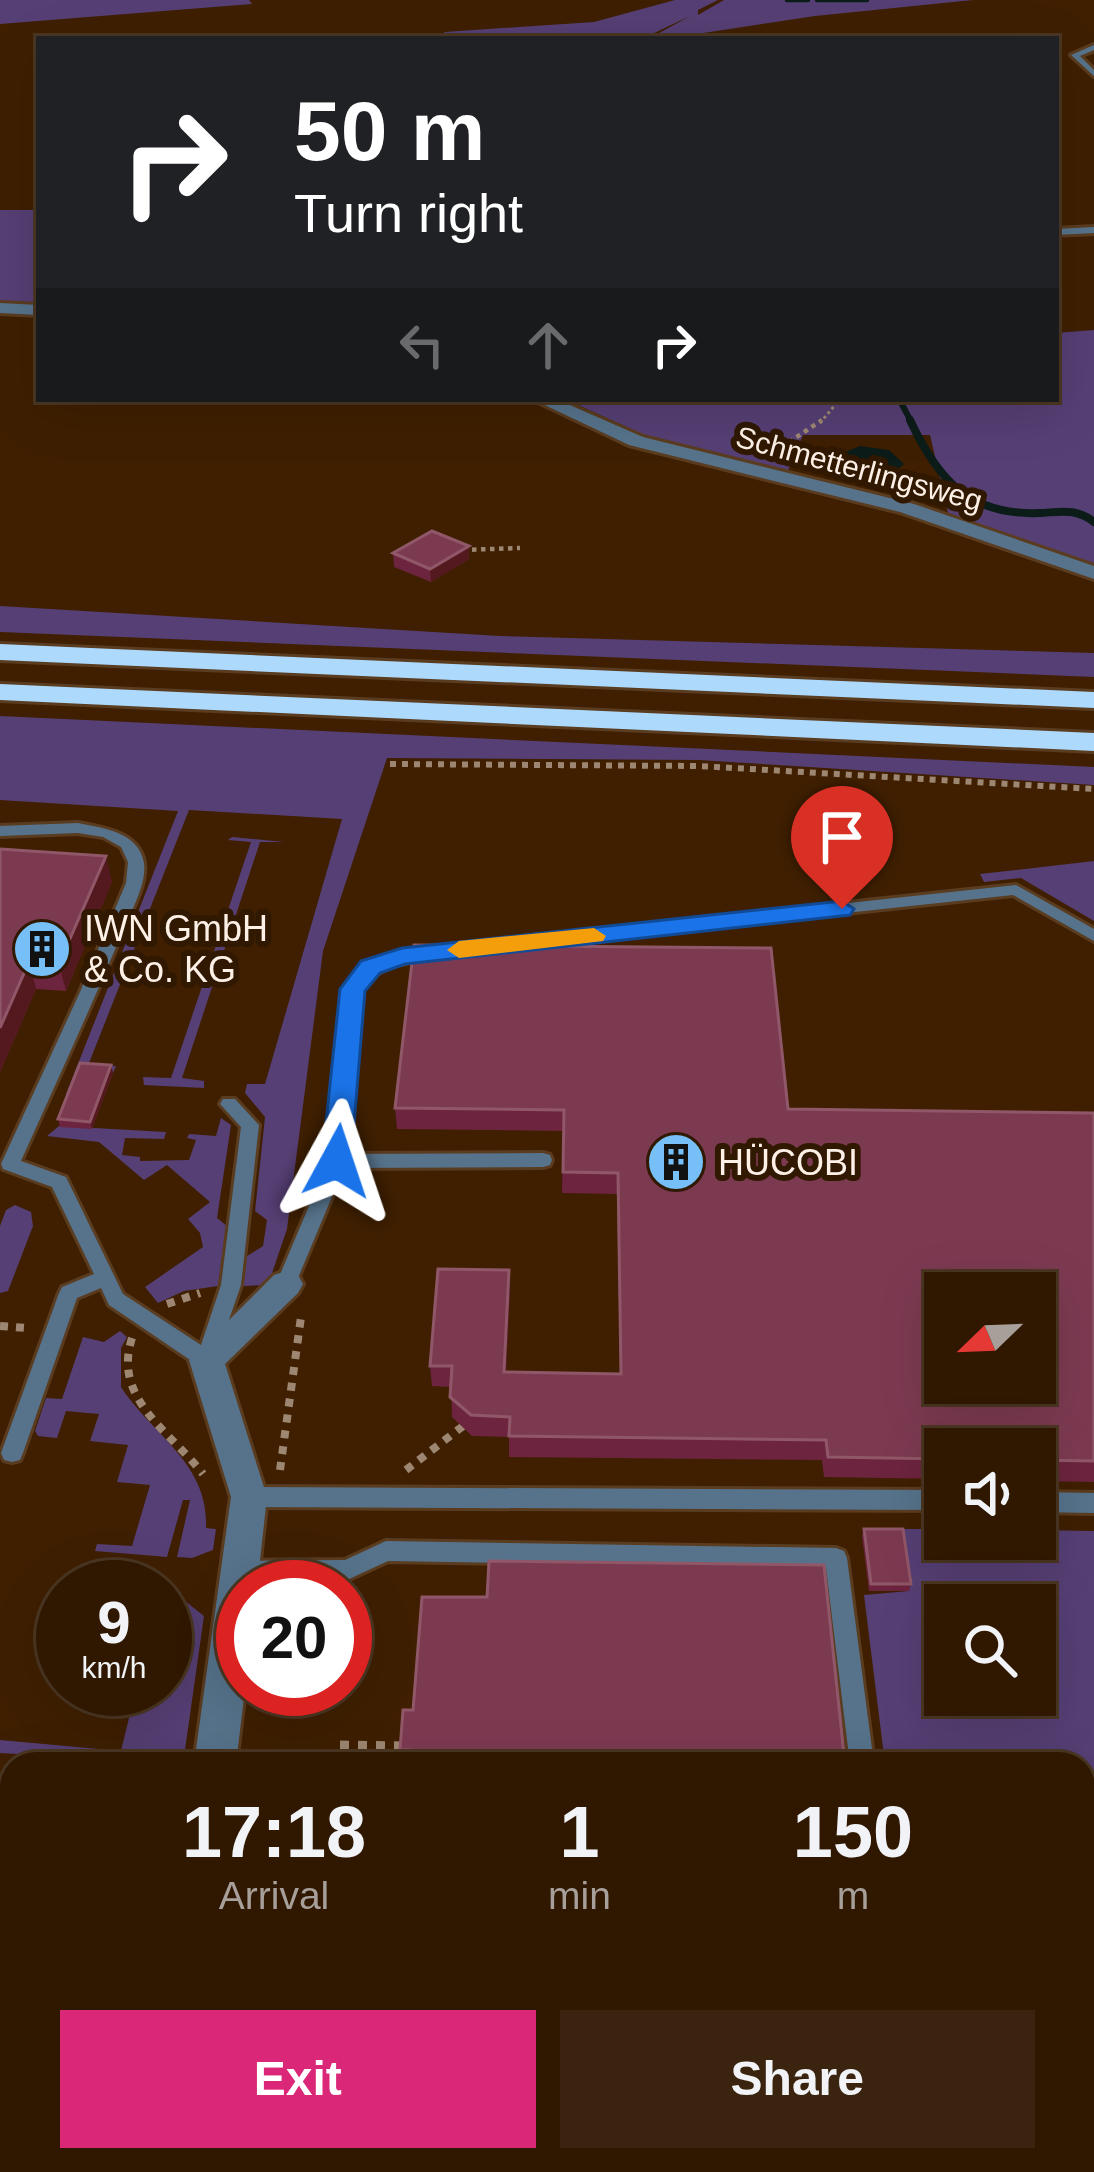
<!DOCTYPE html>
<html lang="en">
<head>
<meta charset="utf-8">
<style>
	body { margin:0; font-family:Helvetica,sans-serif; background:#3b240f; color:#f1f3f6; height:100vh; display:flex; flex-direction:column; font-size:45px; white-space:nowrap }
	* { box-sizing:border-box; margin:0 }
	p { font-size:39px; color:#a79f99 }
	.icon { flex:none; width:66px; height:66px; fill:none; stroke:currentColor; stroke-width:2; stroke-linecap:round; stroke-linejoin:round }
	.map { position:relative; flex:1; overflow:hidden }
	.details { position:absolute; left:0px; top:1752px; width:1095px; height:420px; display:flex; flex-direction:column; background:#2f1700; border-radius:36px 36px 0 0; box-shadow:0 12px 48px #0002,0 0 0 3px #4a3622 }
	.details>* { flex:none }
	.guide { position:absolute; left:36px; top:36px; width:1023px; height:366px; border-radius:0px; box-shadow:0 12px 48px #0002,0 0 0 3px #4a3622; background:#202124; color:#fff; overflow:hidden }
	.needle { width:78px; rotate:247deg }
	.fabs { position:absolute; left:924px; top:1272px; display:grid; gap:24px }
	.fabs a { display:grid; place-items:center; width:132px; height:132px; border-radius:0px; background:#2f1700; box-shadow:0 12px 48px #0002,0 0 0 3px #4a3622; font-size:60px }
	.speed { position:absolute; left:36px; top:1560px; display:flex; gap:24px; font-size:60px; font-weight:700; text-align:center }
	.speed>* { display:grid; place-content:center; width:156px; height:156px; border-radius:50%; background:#2f1700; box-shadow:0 12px 48px #0002,0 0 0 3px #4a3622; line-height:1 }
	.speed small { font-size:30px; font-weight:400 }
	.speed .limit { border:18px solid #d22; background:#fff; color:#111 }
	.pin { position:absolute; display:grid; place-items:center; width:102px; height:102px; color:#fff; margin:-123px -51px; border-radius:50% 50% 50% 0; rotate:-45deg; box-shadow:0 0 12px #0007 }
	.pin .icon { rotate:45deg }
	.me { position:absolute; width:132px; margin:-66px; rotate:5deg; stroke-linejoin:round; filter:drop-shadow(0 0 9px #0008) }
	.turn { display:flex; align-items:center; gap:42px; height:252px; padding:0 60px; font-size:54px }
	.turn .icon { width:156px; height:156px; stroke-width:2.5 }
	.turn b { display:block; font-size:84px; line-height:102px }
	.lanes { display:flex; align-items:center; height:114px; padding:0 60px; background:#0003; justify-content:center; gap:60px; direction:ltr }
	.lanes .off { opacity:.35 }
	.eta { display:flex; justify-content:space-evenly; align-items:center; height:204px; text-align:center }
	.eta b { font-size:72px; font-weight:700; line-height:84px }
	.action { display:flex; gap:24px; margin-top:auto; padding:24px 60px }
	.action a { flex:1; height:138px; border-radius:0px; background:#db2777; color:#fff; font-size:48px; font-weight:700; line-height:138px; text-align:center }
	.action a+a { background:#3b240f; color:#f1f3f6 }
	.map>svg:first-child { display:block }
</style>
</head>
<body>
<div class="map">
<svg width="1094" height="2172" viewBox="0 0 1094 2172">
	<rect width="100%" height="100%" fill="#3f1f00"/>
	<g fill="#563f74" fill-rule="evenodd">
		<path d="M0,0h249l3,4 -252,20z"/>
		<path d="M675,0h43l-20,10v5l26,-15h249l-158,16 -151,23 -10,-3 36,-20 -40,19 1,4h-202l-5,-7 150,-10z"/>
		<path d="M0,210h39v97l-39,-1z"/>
		<path d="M1094,330v235l-146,-52 -18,-78h-127l-16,38 -134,-34 -88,-40h491v-66z"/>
		<path d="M0,606l500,30 594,17v24l-1094,-45z"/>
		<path d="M0,716l1094,51v18l-395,-25 -312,-2 -64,193 -36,278 -19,56 -25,1 4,-30 16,-10 4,-26 -12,-9 10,-94 -20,-24 2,-9h18l77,-265 -153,-9 -100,253 27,3 -3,7 -47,21 112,-283 -178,-11z"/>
		<path d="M232,837l52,5h-24l-78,236 22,3v7l-60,-3 -1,-8 28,1 80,-236 -23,-2z"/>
		<path d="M1094,861v60l-73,-43 -37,4 -4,-8z"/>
		<path d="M221,1118l10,7 -14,93 10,8 -9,60 -34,5 -26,12 -13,-16 58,-40 -3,-14 -12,-14 22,-17 -43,-37 -23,15 -45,-38 -52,-6 12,-10 107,6 -2,7 -39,-1 -3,17 18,2v4l49,-1 7,-20 -9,-2 2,-4 27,2z"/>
		<path d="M15,1205l16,7 2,14 -25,65 -8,2v-67l6,-16z"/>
		<path d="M120,1331l7,6 -6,11v39c32,49 88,76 85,141l10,1 -3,21 -21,8 -15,-1 13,-57h-7l-16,57 -72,-6 2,-7 35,2 18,-61 -33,-3 11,-37 -38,-4 9,-27 -33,-3 -9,27 -19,-2 -3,-5 11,-33 16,1 21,-62 21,5z"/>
		<path d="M900,1529h45v10h90v-9l59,1v422h-11v-189h-198l-21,-169 45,-4zM945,1605h90v90h-90z"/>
		<path d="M165,1596l15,1 24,19 -21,148 -183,-11v-13l121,11 15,-62h29z"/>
		<path d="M0,2092h12v68h115l-2,12h-125z"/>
	</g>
	<path fill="#0c1c19" d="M860,446l29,4 15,14c-17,17 -43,15 -63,2l-3,-11z"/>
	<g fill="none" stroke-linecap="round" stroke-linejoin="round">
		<g stroke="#0c1c19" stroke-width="4.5">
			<path d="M787,0h21"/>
			<path d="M817,0h50"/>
		</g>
		<path stroke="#0c1c19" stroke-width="6" d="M899,399l13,24"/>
		<path stroke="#0c1c19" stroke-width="8" d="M910,420c27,58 58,96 130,93 21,-1 36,-5 54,9"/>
		<g stroke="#5a3c20" stroke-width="6">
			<g id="service">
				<path d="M1094,45v5l-14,6 14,14v6l-23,-21z"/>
				<path d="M1094,227v6l-38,2v-6z"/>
				<path d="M78,823c25,5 61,9 66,40 3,22 -14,50 -22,70 -32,77 -67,152 -101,228l45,16 57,117 78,51 20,-60 20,-158 -21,-23 3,-5h12l24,26 -18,160 -28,81 -7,2 -7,-2 -90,-61 -8,-17 -24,10 -54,155 -3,7 -8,2 -8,-2 -3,-7 58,-160 3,-6 32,-13 -42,-87 -49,-18 -2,-5 79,-172 46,-109 2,-21 -7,-15 -18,-10 -25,-4 -78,3v-10z"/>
				<path d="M1016,885l78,44v12l-81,-46 -540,58 -8,-5 8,-5z"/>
				<path d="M433,948l6,1 2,4 -2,4c-31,6 -57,5 -78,32l-14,165 196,-1 7,2 2,5 -2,5 -7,2 -199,1 -51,122 -7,2 -7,-2 -3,-6 52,-123 16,-172c22,-33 52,-38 89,-41z"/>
				<path d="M249,1487l696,3v20l-696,-3 -8,-3 -3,-7 3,-7z"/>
				<path d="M1035,1492l59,1v20l-59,-1z"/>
				<path d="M386,1541l450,7 8,3 3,7 27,206h-24l-24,-196 -438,-7 -41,19 -107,1 -8,-3 -3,-7 3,-7 8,-3 105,-1z"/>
				<rect x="1083" y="1969" width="11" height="28"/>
			</g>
		</g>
		<g stroke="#5a3c20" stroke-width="6">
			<g id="minor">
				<path d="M0,303l39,2v10l-39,-2z"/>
				<path d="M532,399h24l87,38 271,67 180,62v13l-194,-67 -271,-67z"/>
				<path d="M286,1271l12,4 5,9 -5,9 -73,71 42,133 -10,90h-14l2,102 -9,75h-42l37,-267 -42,-137 85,-85z"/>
				<path d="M0,2028l12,1v46l-12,-1z"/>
				<path d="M140,2160h48l-2,12h-48z"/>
			</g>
		</g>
		<g stroke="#5a3c20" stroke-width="6">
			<g id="motorway">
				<path d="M0,644l1094,48v16l-1094,-48z"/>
				<path d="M0,684l1094,49v18l-1094,-51z"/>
			</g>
		</g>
		<path stroke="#9d8772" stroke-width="3" stroke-dasharray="3 3" stroke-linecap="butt" d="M820,423l20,-24"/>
		<g stroke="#9d8772" stroke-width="4.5" stroke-dasharray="4.5 4.5" stroke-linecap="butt">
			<path d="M774,452l48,-32"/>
			<path d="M463,550l57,-2"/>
		</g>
		<path stroke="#9d8772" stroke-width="6" stroke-dasharray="6 6" stroke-linecap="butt" d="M390,764l309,2 395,23"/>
		<g stroke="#9d8772" stroke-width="8" stroke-dasharray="8 8" stroke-linecap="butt">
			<path d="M167,1304l33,-11"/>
			<path d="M0,1326l28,2"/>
			<path d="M132,1338c-20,61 38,93 71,136"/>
			<path d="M280,1470l21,-153"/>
			<path d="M406,1470l61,-47"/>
		</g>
		<path stroke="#9d8772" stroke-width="9" stroke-dasharray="9 9" stroke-linecap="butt" d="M340,1745l68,1"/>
		<use href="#service" fill="#56738b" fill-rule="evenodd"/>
		<use href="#minor" fill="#56738b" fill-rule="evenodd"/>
		<use href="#motorway" fill="#add9fc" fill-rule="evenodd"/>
	</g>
	<g fill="#6d243f">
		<path d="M393,553l76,6 -38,23 -37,-15z"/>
		<path d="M0,849l112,33 -46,109 -30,-2 -36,83z"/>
		<path d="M111,1065l2,8 -21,56 -32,-2 -2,-8z"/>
		<path d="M395,1108l393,1 306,4v369l-59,-1v-32h-90v30l-121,-2 -2,-17 -313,-3v-20l-37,-1 -20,-19 -1,-30 -19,-1 -2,-20 80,-75 -4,81 114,2 -3,-180 -55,-1 1,-62 -166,-2z"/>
		<path d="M864,1529l47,55 -2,7h-40l-7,-55z"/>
		<path d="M400,1750l445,14h-443z"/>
		<path d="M12,1831v135h-12v-76z"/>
	</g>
	<g fill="#54191e">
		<path d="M469,546v13l-38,23 -1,-13z"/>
		<path d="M106,856l6,26 -46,109 -7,-27z"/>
		<path d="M29,962l7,27 -36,83v-44z"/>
		<path d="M111,1065l2,8 -21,56 -2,-7z"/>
		<path d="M509,1270l1,21 -5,102 -1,-21z"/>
	</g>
	<g fill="#7c3a51" stroke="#905768" stroke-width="3" fill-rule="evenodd">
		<path d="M432,531l37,15 -39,23 -37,-16z"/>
		<path d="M0,849l106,7 -47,108 -30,-2 -29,66z"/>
		<path d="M414,945l357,3 17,161 306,4v348l-59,-1v-11h-90v10l-117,-2 -2,-17 -317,-4 1,-19 -39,-2 -21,-18 2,-31h-22l8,-97 71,1 -5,102 117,2 -3,-201 -55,-1 1,-62 -169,-2zM945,1293h90v90h-90z"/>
		<path d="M80,1063l31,2 -21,57 -32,-3z"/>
		<path d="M864,1529h39l8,55h-40z"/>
		<path d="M489,1561l335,4 21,199h-435l1,-14h-11l3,-40h10l9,-113h65z"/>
		<path d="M12,1831v124h-12v-65z"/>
		<path d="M421,2160h555l2,12h-558z"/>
	</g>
	<path fill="#1a73e8" stroke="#114b97" stroke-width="3" d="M842,901l12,8 -4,6 -445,49 -25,9 -15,18 -14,170 -14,10 -15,-10 18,-172 21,-28 41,-13z"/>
	<path fill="#f59e0b" d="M594,928l12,8 -3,5 -144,17 -12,-8 12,-9z"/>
	<defs>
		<g id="building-disc" transform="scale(3)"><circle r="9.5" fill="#77c0f7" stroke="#301801"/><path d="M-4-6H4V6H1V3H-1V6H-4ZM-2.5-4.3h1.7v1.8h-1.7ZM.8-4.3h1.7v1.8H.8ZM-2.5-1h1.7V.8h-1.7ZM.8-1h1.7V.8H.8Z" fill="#111"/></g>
	</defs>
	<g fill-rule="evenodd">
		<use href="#building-disc" x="42" y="949"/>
		<use href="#building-disc" x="676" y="1162"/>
	</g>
	<g text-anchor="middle" stroke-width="12" stroke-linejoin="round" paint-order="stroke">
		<g font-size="30" fill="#fdf0e6" stroke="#301801">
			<text transform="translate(859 469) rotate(15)" y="10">Schmetterlingsweg</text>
		</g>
		<g font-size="36" fill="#fdf0e6" stroke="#301801" text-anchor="start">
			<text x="84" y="941">IWN GmbH<tspan x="84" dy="41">&amp; Co. KG</tspan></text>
			<text x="718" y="1175">HÜCOBI</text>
		</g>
	</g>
</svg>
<div class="fabs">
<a><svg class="needle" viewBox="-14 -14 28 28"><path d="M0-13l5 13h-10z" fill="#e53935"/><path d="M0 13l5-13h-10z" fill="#a79f99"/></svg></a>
<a><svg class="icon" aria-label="sound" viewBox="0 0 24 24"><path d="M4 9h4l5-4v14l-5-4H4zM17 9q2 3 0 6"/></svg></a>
<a><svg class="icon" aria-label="search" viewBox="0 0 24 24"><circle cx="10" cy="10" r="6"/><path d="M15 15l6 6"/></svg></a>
</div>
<div class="speed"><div>9<small>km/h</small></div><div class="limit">20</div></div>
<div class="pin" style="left:842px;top:909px;background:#d93025"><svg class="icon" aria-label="arrive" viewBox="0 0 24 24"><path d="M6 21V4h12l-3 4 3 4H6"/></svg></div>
<svg class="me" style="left:337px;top:1161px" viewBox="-20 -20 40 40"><path d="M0-17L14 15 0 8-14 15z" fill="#1a73e8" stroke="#fff" stroke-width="4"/></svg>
<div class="guide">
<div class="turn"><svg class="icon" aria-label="right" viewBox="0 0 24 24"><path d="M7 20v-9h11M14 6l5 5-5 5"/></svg><div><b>50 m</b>Turn right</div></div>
<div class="lanes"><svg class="icon off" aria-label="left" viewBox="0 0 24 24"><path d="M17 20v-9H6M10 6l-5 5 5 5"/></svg><svg class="icon off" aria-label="ahead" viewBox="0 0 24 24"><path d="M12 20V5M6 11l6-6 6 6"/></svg><svg class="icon" aria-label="right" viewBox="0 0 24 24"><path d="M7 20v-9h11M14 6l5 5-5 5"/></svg></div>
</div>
<section class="details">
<div class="eta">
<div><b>17:18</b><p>Arrival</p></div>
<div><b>1</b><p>min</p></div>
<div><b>150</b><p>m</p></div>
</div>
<div class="action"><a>Exit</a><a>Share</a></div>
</section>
</div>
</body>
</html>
